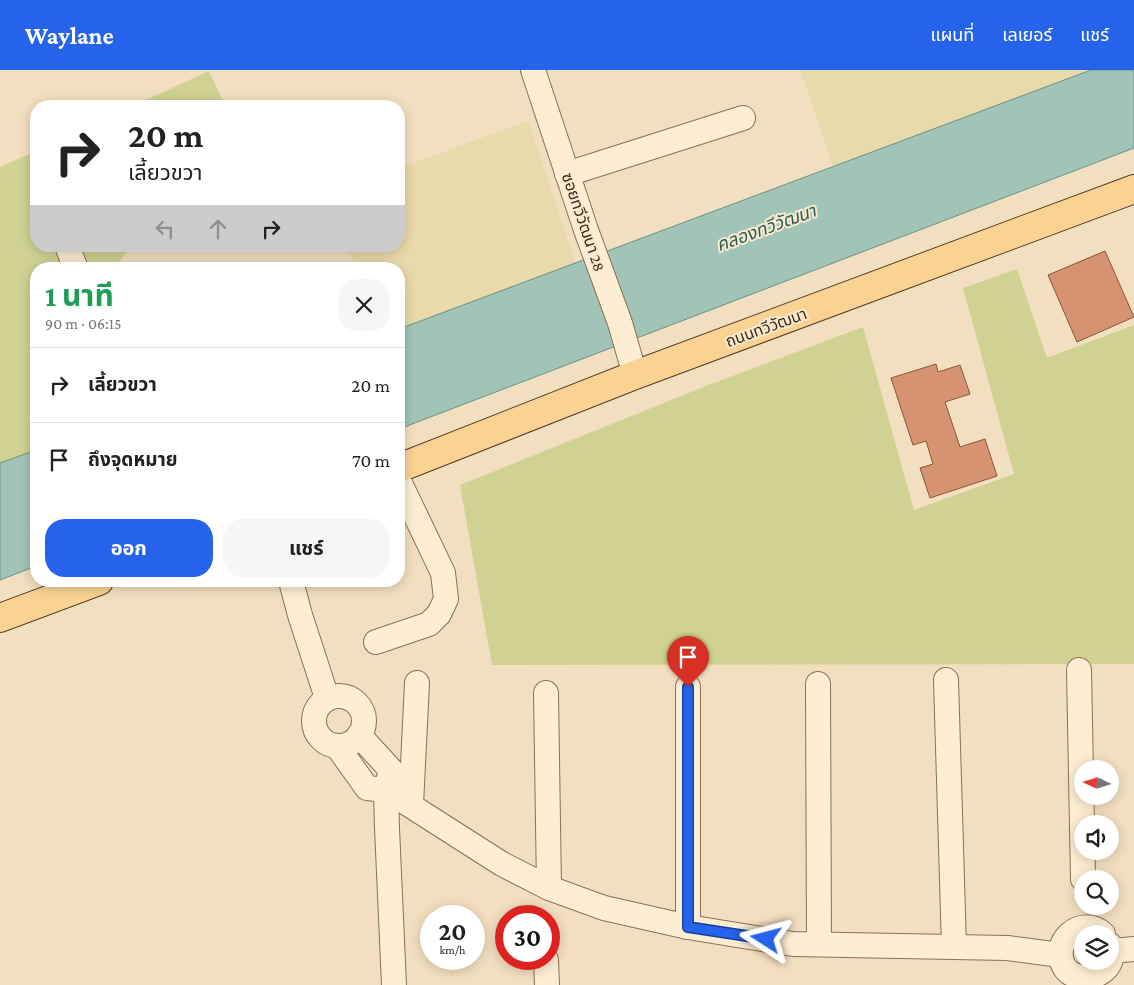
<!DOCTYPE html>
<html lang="th">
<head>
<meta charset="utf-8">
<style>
	body { margin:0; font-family:"Crimson Pro","Noto Sans Thai",serif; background:#f6f6f6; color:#222; height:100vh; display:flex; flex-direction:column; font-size:19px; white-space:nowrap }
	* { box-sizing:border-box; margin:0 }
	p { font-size:16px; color:#767676 }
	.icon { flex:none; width:28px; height:28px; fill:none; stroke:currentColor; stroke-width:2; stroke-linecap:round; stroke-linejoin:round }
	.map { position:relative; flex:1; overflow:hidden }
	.drawer { position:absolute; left:30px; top:192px; width:375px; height:325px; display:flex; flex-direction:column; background:#fff; border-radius:20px; box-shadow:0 2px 12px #0003 }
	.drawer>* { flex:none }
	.guide { position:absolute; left:30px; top:30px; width:375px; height:152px; border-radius:20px; box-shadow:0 2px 12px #0003; background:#fff; color:#222; overflow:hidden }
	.needle { width:32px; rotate:274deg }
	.tools { position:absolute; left:1074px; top:690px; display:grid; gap:10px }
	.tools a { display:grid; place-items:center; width:45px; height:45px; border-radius:50%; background:#fff; box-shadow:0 2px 12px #0003; font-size:25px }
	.speed { position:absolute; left:420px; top:835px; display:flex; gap:10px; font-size:25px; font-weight:700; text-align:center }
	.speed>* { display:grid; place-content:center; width:65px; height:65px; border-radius:50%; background:#fff; box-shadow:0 2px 12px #0003; line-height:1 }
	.speed small { font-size:12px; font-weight:400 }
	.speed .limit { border:8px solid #d22; background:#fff; color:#111 }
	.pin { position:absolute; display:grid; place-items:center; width:42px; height:42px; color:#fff; margin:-51px -21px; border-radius:50% 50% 50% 0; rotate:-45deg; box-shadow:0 0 5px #0007 }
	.pin .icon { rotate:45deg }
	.me { position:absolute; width:55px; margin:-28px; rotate:279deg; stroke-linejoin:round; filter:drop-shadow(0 0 4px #0008) }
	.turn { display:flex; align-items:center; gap:18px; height:105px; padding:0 15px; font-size:22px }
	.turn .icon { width:65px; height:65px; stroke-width:2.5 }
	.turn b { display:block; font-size:35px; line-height:42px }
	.lanes { display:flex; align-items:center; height:48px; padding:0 15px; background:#0003; justify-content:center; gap:25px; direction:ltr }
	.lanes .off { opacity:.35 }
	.round { display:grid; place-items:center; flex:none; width:52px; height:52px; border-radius:20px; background:#f6f6f6 }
	.head { display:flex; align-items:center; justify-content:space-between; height:85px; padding:0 15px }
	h1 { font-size:30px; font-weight:700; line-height:38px; color:#1e9e55 }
	.primary-button { display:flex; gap:10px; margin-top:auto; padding:10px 15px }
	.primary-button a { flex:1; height:58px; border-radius:20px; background:#2563eb; color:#fff; font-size:20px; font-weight:700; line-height:58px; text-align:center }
	.primary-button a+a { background:#f6f6f6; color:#222 }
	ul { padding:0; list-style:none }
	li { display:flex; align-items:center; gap:15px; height:75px; padding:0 15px; border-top:1px solid #e0e0e0 }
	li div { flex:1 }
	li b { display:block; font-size:19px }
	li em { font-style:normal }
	header { display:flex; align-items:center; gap:30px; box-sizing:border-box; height:70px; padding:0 25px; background:#2563eb; color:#fff }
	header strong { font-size:24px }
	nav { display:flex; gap:28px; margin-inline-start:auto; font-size:18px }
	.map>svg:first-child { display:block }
</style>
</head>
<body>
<header>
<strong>Waylane</strong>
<nav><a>แผนที่</a><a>เลเยอร์</a><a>แชร์</a></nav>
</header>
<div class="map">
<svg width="1134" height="915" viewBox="0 0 1134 915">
	<rect width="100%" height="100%" fill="#f2dfbf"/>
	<g fill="#e9daab">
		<path d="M800,0h291l-258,96z"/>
		<path d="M528,51l47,142 -176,66v-60h-43l-9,-23h52v-78z"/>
	</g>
	<g fill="#cfd292">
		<path d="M209,1l16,35h-92z"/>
		<path d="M36,81v95h95l-17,23h-78v181l-36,13v-296z"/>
		<path d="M1017,199l30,89 87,-33v339l-642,1 -32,-180 246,-99 157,-59 51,183 100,-36 -51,-186z"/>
	</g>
	<g fill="#a2c4b8" stroke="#689385">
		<path d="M1091,0h43v78l-735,281v-100z"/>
		<path d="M36,380v116l-36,14v-117z"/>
	</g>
	<g fill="#d59371" stroke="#8f5438">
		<path d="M1105,181l29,66 -57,25 -29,-67z"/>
		<path d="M936,294l2,8 22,-7 10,29 -25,8 15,45 25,-8 12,37 -67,22 -10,-30 13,-4 -7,-23 -13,4 -22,-67z"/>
	</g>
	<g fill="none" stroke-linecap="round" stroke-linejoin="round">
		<g stroke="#8d6f55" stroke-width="26">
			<g id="minor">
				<path d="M533,0l53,160 34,93 15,52"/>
				<path d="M567,104l176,-56"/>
				<path d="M67,176l9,23"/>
				<path d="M291,511l9,34 27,83"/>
				<path d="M376,572l53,-18 10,-10 7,-15 -3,-26 -44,-92"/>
				<path d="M1079,600l4,209"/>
				<path d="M946,610l8,267"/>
				<path d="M818,614l1,260"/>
				<path d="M546,623l3,195"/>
				<circle cx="339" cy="651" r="25"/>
				<path d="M359,665l32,35 -5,20 1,38 7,157"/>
				<path d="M337,676l30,42 19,2 116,74 47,24 55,20 84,19 105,17 214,4 53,7"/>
				<path d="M411,735l6,-122"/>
				<path d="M688,857v-240"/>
				<path d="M1103,864c-22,-20 -54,9 -38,34 0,1 4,4 5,5 20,12 49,-4 40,-28"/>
				<path d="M1112,881l22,-2"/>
				<path d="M546,890l1,25"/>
			</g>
		</g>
		<g stroke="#5a3d2a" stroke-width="30">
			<g id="major">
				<path d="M399,398l236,-93 499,-186"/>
				<path d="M0,548l99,-37"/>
			</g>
		</g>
		<use href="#minor" stroke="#fcedd3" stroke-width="24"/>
		<use href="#major" stroke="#fad292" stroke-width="28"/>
	</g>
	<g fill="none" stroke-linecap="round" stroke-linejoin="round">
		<g stroke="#184099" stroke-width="12">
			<path id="route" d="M688,617v240l78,12"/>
		</g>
		<use href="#route" stroke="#2563eb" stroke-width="9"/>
	</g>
	<g text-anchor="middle" stroke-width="4" stroke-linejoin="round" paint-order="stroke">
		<g font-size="16" fill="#3b281b" stroke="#f9eacf">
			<text transform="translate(584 152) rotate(71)" y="6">ซอยทวีวัฒนา 28</text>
			<text transform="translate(766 257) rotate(-20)" y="6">ถนนทวีวัฒนา</text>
		</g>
		<g font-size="18" font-style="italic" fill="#295c55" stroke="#f9eacf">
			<text transform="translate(766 158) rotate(-20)" y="6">คลองทวีวัฒนา</text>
		</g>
	</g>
</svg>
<div class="tools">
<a><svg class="needle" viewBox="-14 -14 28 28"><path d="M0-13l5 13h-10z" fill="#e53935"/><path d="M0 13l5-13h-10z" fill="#767676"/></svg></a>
<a><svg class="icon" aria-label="sound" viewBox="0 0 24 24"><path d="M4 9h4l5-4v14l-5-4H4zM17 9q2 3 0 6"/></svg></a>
<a><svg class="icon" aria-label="search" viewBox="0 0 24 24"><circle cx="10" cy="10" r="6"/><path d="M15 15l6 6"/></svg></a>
<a><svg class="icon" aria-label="layers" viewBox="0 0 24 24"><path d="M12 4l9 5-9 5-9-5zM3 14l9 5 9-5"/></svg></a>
</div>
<div class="speed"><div>20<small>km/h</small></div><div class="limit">30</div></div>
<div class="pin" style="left:688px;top:617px;background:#d93025"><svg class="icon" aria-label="arrive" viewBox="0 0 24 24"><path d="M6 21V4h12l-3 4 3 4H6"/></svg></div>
<svg class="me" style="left:766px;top:869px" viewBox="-20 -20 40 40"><path d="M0-17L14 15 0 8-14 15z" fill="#2563eb" stroke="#fff" stroke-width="4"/></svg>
<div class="guide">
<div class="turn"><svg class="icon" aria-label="right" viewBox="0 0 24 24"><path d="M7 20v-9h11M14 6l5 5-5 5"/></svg><div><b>20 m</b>เลี้ยวขวา</div></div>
<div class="lanes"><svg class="icon off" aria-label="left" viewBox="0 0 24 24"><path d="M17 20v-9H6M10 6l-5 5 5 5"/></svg><svg class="icon off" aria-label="ahead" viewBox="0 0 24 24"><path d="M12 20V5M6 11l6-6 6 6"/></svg><svg class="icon" aria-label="right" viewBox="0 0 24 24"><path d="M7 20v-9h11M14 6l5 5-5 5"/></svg></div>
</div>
<section class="drawer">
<div class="head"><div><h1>1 นาที</h1><p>90 m · 06:15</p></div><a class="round"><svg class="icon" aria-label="close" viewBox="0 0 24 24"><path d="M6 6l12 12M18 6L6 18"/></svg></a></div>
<ul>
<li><svg class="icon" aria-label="right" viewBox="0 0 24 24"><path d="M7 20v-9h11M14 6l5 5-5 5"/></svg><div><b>เลี้ยวขวา</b></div><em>20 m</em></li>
<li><svg class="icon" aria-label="arrive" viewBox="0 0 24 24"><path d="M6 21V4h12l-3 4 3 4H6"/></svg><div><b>ถึงจุดหมาย</b></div><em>70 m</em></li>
</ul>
<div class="primary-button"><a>ออก</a><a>แชร์</a></div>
</section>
</div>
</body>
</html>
